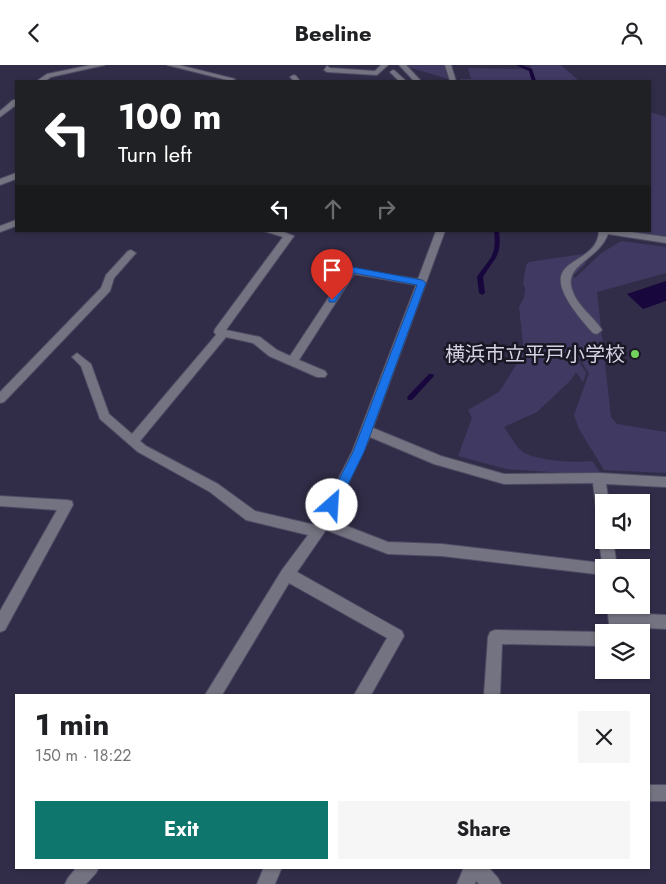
<!DOCTYPE html>
<html lang="en">
<head>
<meta charset="utf-8">
<style>
	body { margin:0; font-family:Jost,"Noto Sans JP",sans-serif; background:#f6f6f6; color:#202124; height:100vh; display:flex; flex-direction:column; font-size:19px; white-space:nowrap }
	* { box-sizing:border-box; margin:0 }
	p { font-size:16px; color:#757577 }
	.icon { flex:none; width:28px; height:28px; fill:none; stroke:currentColor; stroke-width:2; stroke-linecap:round; stroke-linejoin:round }
	.map { position:relative; flex:1; overflow:hidden }
	.sheet { position:absolute; left:15px; top:629px; width:635px; height:175px; display:flex; flex-direction:column; background:#fff; border-radius:0px; box-shadow:0 1px 4px #0004 }
	.sheet>* { flex:none }
	.hud { position:absolute; left:15px; top:15px; width:636px; height:152px; border-radius:0px; box-shadow:0 1px 4px #0004; background:#202124; color:#fff; overflow:hidden }
	.tools { position:absolute; left:595px; top:429px; display:grid; gap:10px }
	.tools a { display:grid; place-items:center; width:55px; height:55px; border-radius:0px; background:#fff; box-shadow:0 1px 4px #0004; font-size:25px }
	.pin { position:absolute; display:grid; place-items:center; width:42px; height:42px; color:#fff; margin:-51px -21px; border-radius:50% 50% 50% 0; rotate:-45deg; box-shadow:0 0 5px #0007 }
	.pin .icon { rotate:45deg }
	.me { position:absolute; width:55px; margin:-28px; rotate:26deg; stroke-linejoin:round; filter:drop-shadow(0 0 4px #0008) }
	.turn { display:flex; align-items:center; gap:18px; height:105px; padding:0 20px; font-size:22px }
	.turn .icon { width:65px; height:65px; stroke-width:2.5 }
	.turn b { display:block; font-size:35px; line-height:42px }
	.lanes { display:flex; align-items:center; height:48px; padding:0 20px; background:#0003; justify-content:center; gap:25px; direction:ltr }
	.lanes .off { opacity:.35 }
	.round { display:grid; place-items:center; flex:none; width:52px; height:52px; border-radius:0px; background:#f6f6f6 }
	.headline { display:flex; align-items:center; justify-content:space-between; height:85px; padding:0 20px }
	h1 { font-size:30px; font-weight:700; line-height:38px }
	.cta { display:flex; gap:10px; margin-top:auto; padding:10px 20px }
	.cta a { flex:1; height:58px; border-radius:0px; background:#0f766e; color:#fff; font-size:20px; font-weight:700; line-height:58px; text-align:center }
	.cta a+a { background:#f6f6f6; color:#202124 }
	header { display:flex; justify-content:space-between; align-items:center; height:65px; padding:0 20px; background:#fff; font-size:22px; font-weight:700 }
	.map>svg:first-child { display:block }
</style>
</head>
<body>
<header><svg class="icon" aria-label="back" viewBox="0 0 24 24"><path d="M15 5l-7 7 7 7"/></svg>Beeline<svg class="icon" aria-label="person" viewBox="0 0 24 24"><circle cx="12" cy="8" r="4"/><path d="M4 21q1-7 8-7t8 7"/></svg></header>
<div class="map">
<svg width="666" height="819" viewBox="0 0 666 819">
	<rect width="100%" height="100%" fill="#312d48"/>
	<g fill="#403962">
		<path d="M408,0h37l3,14 -40,-12z"/>
		<path d="M530,0h31l18,16h-43z"/>
		<path d="M468,3l55,1 6,2 3,10h-72v-2h11z"/>
		<path d="M650,47l16,5v119l-33,-5h17z"/>
		<path d="M621,176l45,6v26l-69,19 14,125 6,7 49,8v41l-62,-3 -25,-41 -5,-14 15,-42 -10,-15 -39,-7 -16,-11 15,12 39,8 8,13 -3,9 -7,-10 -5,8 -34,32 -33,15c5,7 12,20 19,25 15,9 52,11 69,9l8,11 -35,1 -59,-4 -48,-13 14,-38 -4,-8 31,-18 19,-30 5,-18 -4,-37 5,-9 1,-9 -2,-6 3,-18 3,-3 54,-8 -4,5 7,4 -13,13 2,2 25,-24z"/>
	</g>
	<path fill="#18073d" d="M666,216v20l-23,8 -16,-15z"/>
	<g fill="none" stroke-linecap="round" stroke-linejoin="round">
		<g fill="#18073d" fill-rule="evenodd">
			<path d="M516,0h5l11,4 4,12h-4l-3,-10z"/>
			<path d="M494,166h5c3,26 -4,26 -16,46l2,16 -3,2 -3,-2 -2,-16c13,-20 20,-20 17,-46z"/>
			<path d="M429,309h4l1,2 -22,24h-4l-1,-2 1,-2z"/>
		</g>
		<g stroke="#4e4b64" stroke-width="2">
			<g id="minor">
				<path d="M91,0h14l-54,12 -6,4h-8l10,-7z"/>
				<path d="M167,0h12l56,14 -4,2z"/>
				<path d="M381,0h7l-11,10 -50,-3 -3,-2 3,-4 3,2 45,3z"/>
				<path d="M399,0h7l15,16h-7z"/>
				<path d="M445,0h6l5,16h-6z"/>
				<path d="M393,5l2,1 11,10h-7l-9,-9z"/>
				<path d="M294,10l2,1 4,5h-6l-4,-4z"/>
				<path d="M13,35h3v5l-16,12v-6z"/>
				<path d="M16,108v6l-16,6v-6z"/>
				<path d="M16,155v6l-16,6v-6z"/>
				<path d="M264,166h17l13,5 -68,94 34,7 17,13 13,6 58,-88 70,11 18,-48h9l-72,197 68,28 63,18 95,-1 67,4v10l-60,-3 3,19h-5v20l-5,-2 -2,-4 -4,-34 -89,1 -70,-20 -64,-27 -39,83 57,22 54,2 160,19 -3,-23 5,-5v5h9l4,27h-13v8l-162,-19 -54,-2 -62,-24 -29,42 105,59 2,5 -33,59h-17l33,-57 -98,-55 -67,112h-17l77,-125 26,-35 -62,-15 -36,-28 -72,-40 -38,-33 -19,-53 -9,-9 5,-4 14,11 18,50 23,20 84,-99 -2,-3 1,-3 68,-92zM354,209l62,11 -64,167 -37,73 -60,-14 -37,-27 -72,-38 -6,-5 86,-104 27,6 16,13 48,21h8l2,-3 -2,-3 -26,-11z"/>
				<path d="M599,166h25l42,6v6l-58,-9c-11,30 -53,30 -31,66 7,11 18,19 25,30l-5,4 -4,-1c-75,-83 4,-60 6,-102z"/>
				<path d="M131,185l5,3 -22,25 -4,13 -106,111 -4,1v-11l101,-104 5,-13 22,-24z"/>
				<path d="M0,431l67,4 5,1 1,4 -68,125 -5,2v-21l57,-101 -57,-4z"/>
				<path d="M607,540h14l1,8 44,2v14l-42,-2 -3,6h-17v13l-102,-2 -2,51h-16l4,-58 2,-5 5,-2 108,2 6,-8z"/>
				<rect x="649" y="720" width="17" height="16"/>
				<path d="M77,802h22l-3,6 -10,11h-21l3,-6z"/>
				<path d="M264,802h18l-7,17h-18z"/>
				<path d="M464,802h24l10,11 3,6h-22l-3,-3 -1,3h-18z"/>
			</g>
		</g>
		<use href="#minor" fill="#747381" fill-rule="evenodd"/>
	</g>
	<path fill="#1a73e8" stroke="#114b97" d="M352,202l70,13 4,3 -62,169 -28,57h-8l-2,-4 27,-53 64,-167 -63,-12 -19,29h-6v-4l19,-30z"/>
	<circle fill="#73d25d" stroke="#191723" stroke-width="2" cx="635" cy="289" r="5"/>
	<g text-anchor="middle" stroke-width="5" stroke-linejoin="round" paint-order="stroke">
		<g font-size="20" fill="#d4d2e4" stroke="#191723" text-anchor="end">
			<text x="625" y="296">横浜市立平戸小学校</text>
		</g>
	</g>
</svg>
<div class="tools">
<a><svg class="icon" aria-label="sound" viewBox="0 0 24 24"><path d="M4 9h4l5-4v14l-5-4H4zM17 9q2 3 0 6"/></svg></a>
<a><svg class="icon" aria-label="search" viewBox="0 0 24 24"><circle cx="10" cy="10" r="6"/><path d="M15 15l6 6"/></svg></a>
<a><svg class="icon" aria-label="layers" viewBox="0 0 24 24"><path d="M12 4l9 5-9 5-9-5zM3 14l9 5 9-5"/></svg></a>
</div>
<div class="pin" style="left:332px;top:235px;background:#d93025"><svg class="icon" aria-label="arrive" viewBox="0 0 24 24"><path d="M6 21V4h12l-3 4 3 4H6"/></svg></div>
<svg class="me" style="left:332px;top:440px" viewBox="-20 -20 40 40"><circle r="19" fill="#fff"/><path d="M0-13L10 11 0 6-10 11z" fill="#1a73e8"/></svg>
<div class="hud">
<div class="turn"><svg class="icon" aria-label="left" viewBox="0 0 24 24"><path d="M17 20v-9H6M10 6l-5 5 5 5"/></svg><div><b>100 m</b>Turn left</div></div>
<div class="lanes"><svg class="icon" aria-label="left" viewBox="0 0 24 24"><path d="M17 20v-9H6M10 6l-5 5 5 5"/></svg><svg class="icon off" aria-label="ahead" viewBox="0 0 24 24"><path d="M12 20V5M6 11l6-6 6 6"/></svg><svg class="icon off" aria-label="right" viewBox="0 0 24 24"><path d="M7 20v-9h11M14 6l5 5-5 5"/></svg></div>
</div>
<section class="sheet">
<div class="headline"><div><h1>1 min</h1><p>150 m · 18:22</p></div><a class="round"><svg class="icon" aria-label="close" viewBox="0 0 24 24"><path d="M6 6l12 12M18 6L6 18"/></svg></a></div>
<div class="cta"><a>Exit</a><a>Share</a></div>
</section>
</div>
</body>
</html>
